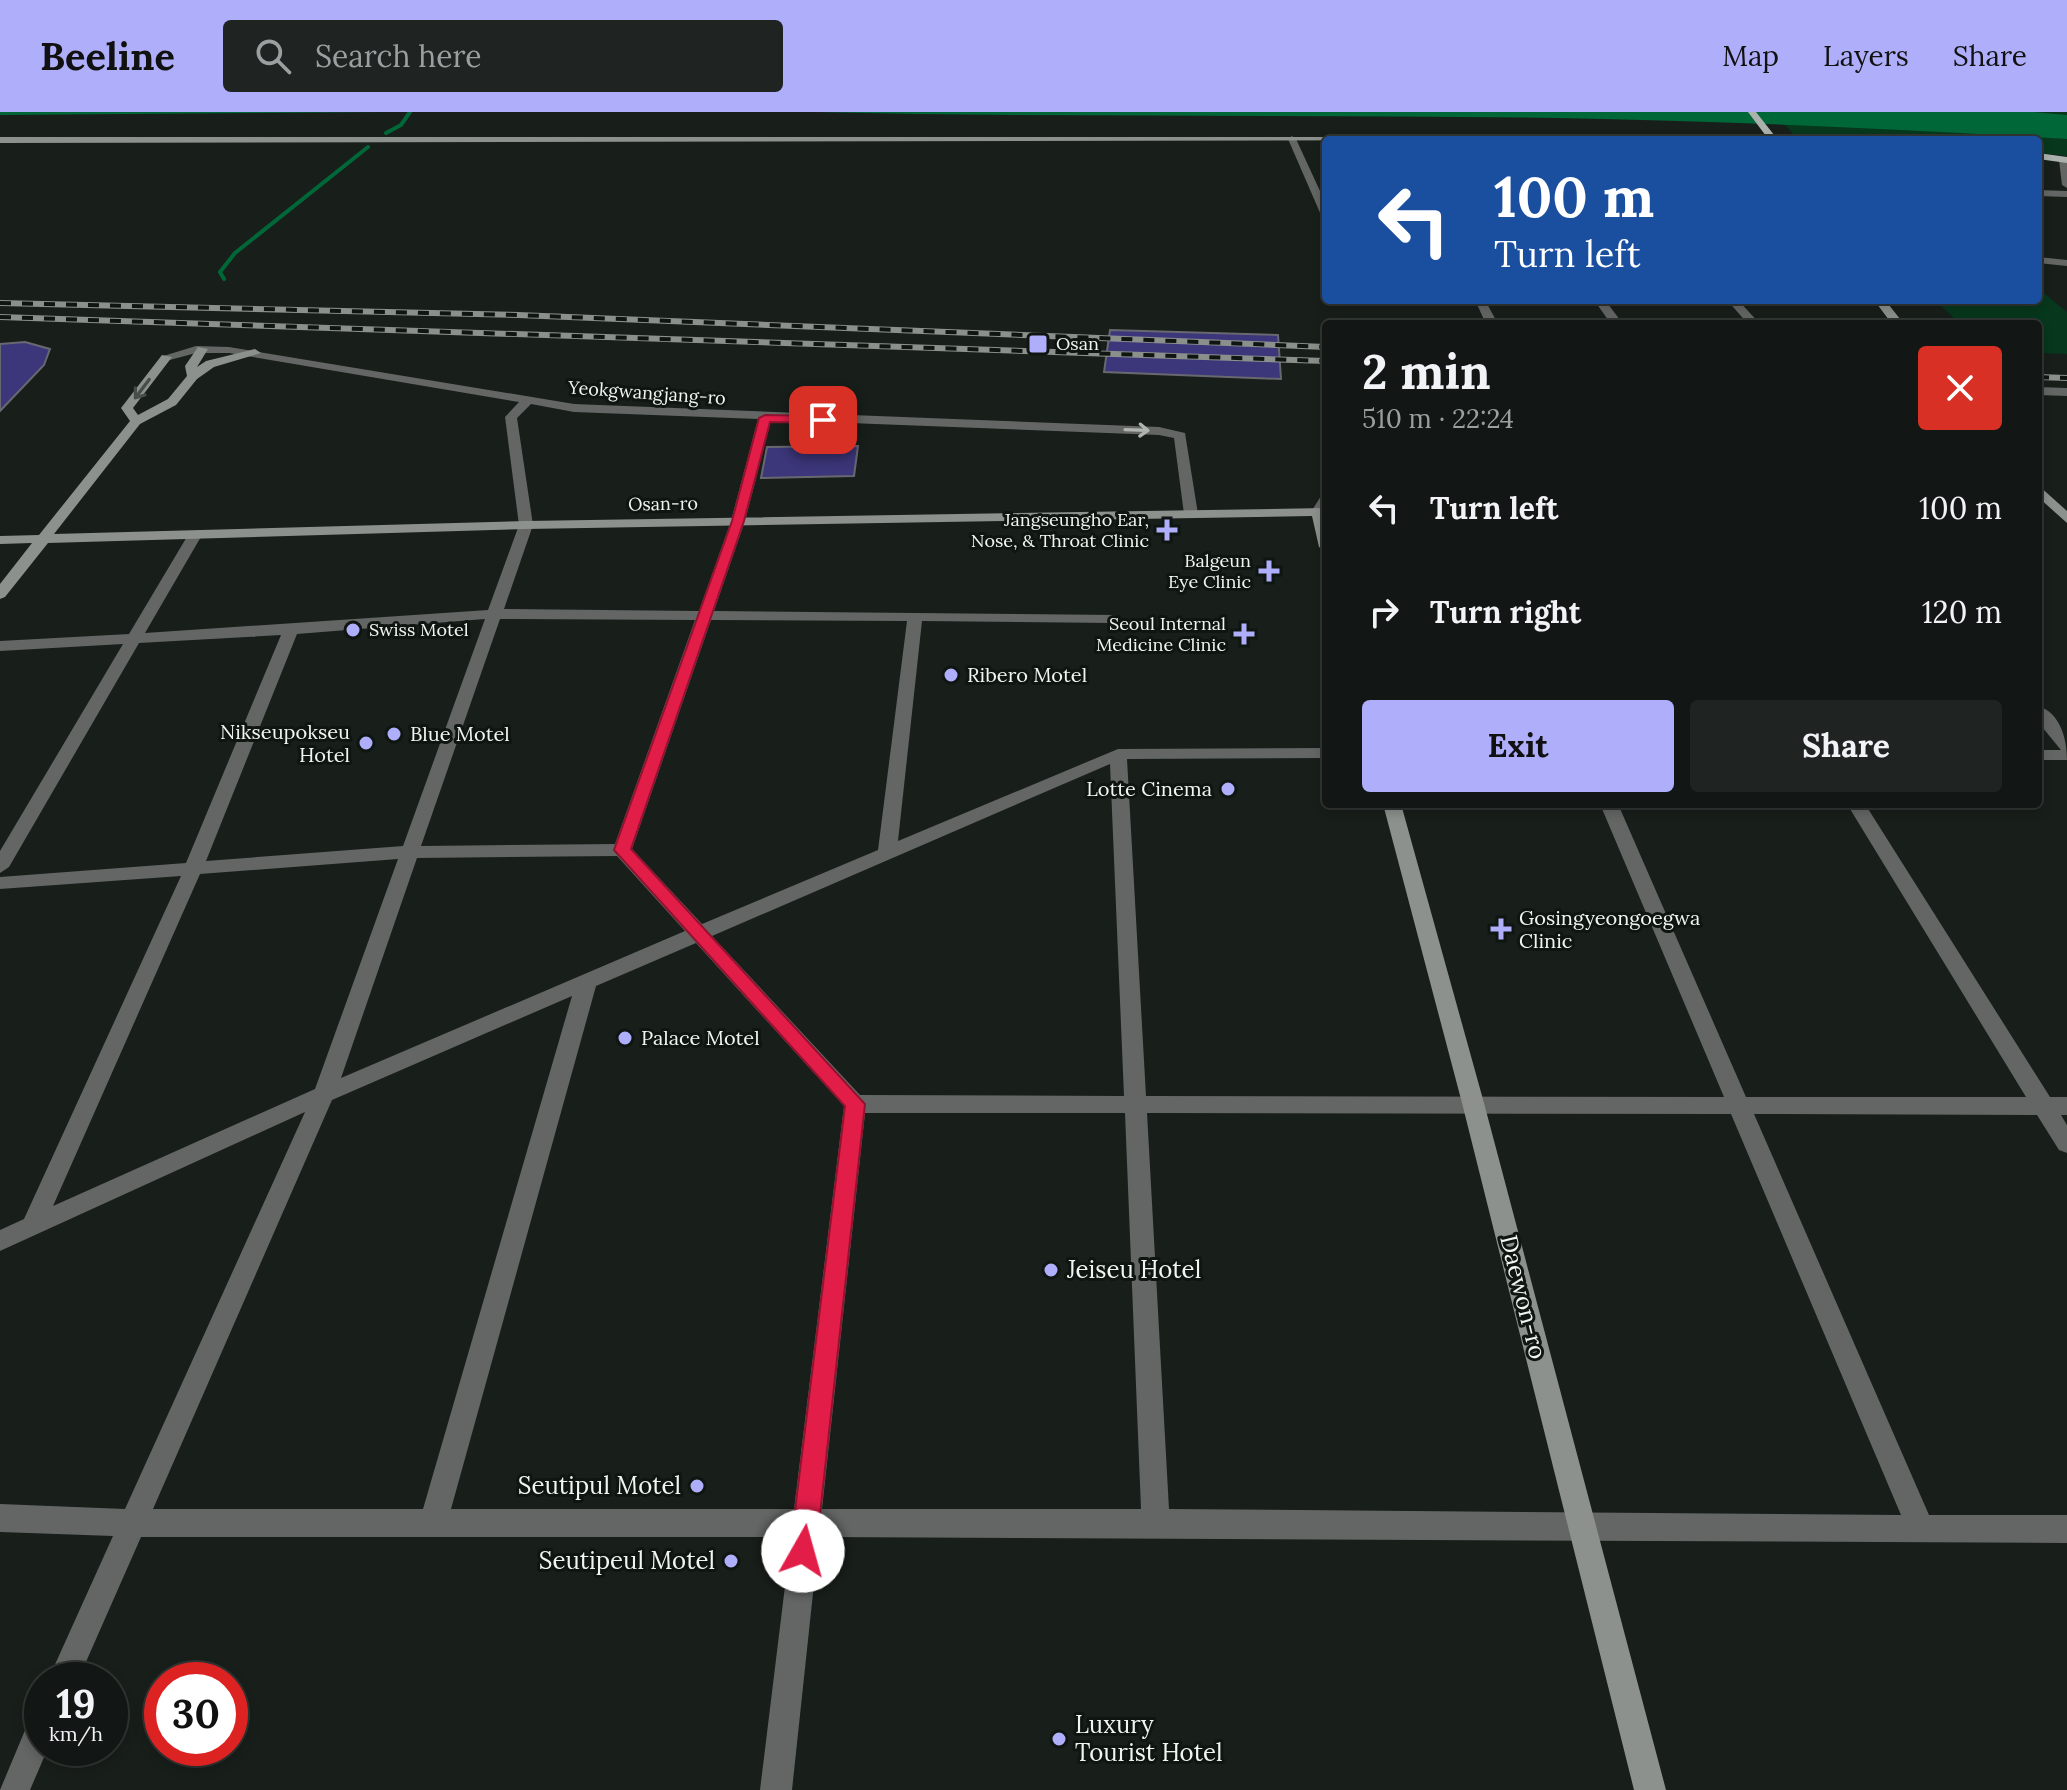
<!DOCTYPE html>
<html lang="en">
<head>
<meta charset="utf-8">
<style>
	body { margin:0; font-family:Lora,serif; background:#1f2322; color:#f1f3f6; height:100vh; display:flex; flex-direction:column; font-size:30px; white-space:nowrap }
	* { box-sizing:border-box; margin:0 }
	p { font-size:26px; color:#9c9fa0 }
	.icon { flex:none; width:44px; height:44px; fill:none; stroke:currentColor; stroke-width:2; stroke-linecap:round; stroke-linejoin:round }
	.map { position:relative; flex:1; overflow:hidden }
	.details { position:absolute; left:1322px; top:208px; width:720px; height:488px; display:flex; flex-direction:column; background:#121614; border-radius:8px; box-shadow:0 4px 12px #0003,0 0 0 2px #313534 }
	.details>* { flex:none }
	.top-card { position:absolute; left:1322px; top:24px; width:720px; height:168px; border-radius:8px; box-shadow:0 4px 12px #0003,0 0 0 2px #313534; background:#1a4fa0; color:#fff; overflow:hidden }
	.speed { position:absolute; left:24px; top:1550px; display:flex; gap:16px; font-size:40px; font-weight:700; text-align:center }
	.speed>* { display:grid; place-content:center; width:104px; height:104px; border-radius:50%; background:#121614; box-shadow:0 4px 12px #0003,0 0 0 2px #313534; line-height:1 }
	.speed small { font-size:20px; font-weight:400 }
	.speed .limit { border:12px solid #d22; background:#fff; color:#111 }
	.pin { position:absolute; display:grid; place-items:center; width:68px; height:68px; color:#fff; margin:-34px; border-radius:16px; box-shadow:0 4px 12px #0006 }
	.me { position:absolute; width:88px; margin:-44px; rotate:7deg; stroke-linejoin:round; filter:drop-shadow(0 0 6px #0008) }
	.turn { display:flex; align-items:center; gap:28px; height:168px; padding:0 40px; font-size:36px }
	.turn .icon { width:104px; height:104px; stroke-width:2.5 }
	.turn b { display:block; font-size:56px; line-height:68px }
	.round { display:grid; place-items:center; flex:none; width:84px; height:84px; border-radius:8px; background:#1f2322 }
	.summary { display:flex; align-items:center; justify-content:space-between; height:136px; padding:0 40px }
	h1 { font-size:48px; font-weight:700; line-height:60px }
	.button { display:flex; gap:16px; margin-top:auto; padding:16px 40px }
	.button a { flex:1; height:92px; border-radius:8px; background:#afaefa; color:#111; font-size:32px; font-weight:700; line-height:92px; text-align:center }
	.button a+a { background:#1f2322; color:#f1f3f6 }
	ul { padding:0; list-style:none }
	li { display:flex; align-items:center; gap:24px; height:104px; padding:0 40px }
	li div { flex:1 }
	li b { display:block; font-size:30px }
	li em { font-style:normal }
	header { display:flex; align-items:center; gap:48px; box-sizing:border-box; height:112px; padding:0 40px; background:#afaefa; color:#111 }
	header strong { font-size:38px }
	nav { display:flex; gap:44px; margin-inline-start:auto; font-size:28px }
	.search { width:560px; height:72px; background:#1f2322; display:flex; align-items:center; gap:20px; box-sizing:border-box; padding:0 28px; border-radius:8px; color:#9c9fa0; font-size:30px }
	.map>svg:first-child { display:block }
</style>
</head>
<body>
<header>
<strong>Beeline</strong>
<div class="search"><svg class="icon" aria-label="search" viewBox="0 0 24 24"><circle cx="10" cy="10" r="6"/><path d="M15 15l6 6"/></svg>Search here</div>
<nav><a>Map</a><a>Layers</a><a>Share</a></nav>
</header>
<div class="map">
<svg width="2067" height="1678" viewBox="0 0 2067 1678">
	<rect width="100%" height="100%" fill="#181e1a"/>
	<g fill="#07371d">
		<path d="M1773,0h294v44l-29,-3v-13l-241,-2z"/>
		<path d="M2038,176l29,24v42l-29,-1v-29h-78l-25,-24h103z"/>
	</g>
	<g fill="#006738">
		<path d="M0,0h386l-386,3z"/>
		<path d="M815,0h1219l33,3v24c-170,-10 -339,-18 -509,-21 -248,-4 -495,0 -743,-6z"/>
	</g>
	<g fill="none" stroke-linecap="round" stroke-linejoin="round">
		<g stroke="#006738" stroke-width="4">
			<path d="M386,21l15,-8 9,-13"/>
			<path d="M224,167l-4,-7 15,-19 133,-106"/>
		</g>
	</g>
	<g fill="#3c367a" stroke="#686870" stroke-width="2">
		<path d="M1110,218l168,5 3,44 -177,-7z"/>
		<path d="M25,230l25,7 -6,16 -44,46v-67z"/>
		<path d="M858,334l-4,30 -93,2 6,-31z"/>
	</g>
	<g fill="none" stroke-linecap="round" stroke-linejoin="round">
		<g fill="#636664" fill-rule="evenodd">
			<path d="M1292,24l4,3 30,65v14l-5,-3 -33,-76z"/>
			<path d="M2064,45l3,1v30l-5,-3 -3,-25z"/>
			<path d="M2038,78l29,1v6l-29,-1z"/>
			<path d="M2038,145l29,3v6l-29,-3z"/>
			<path d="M1475,188h10l13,24h-12z"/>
			<path d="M1594,188h11l18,24h-12z"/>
			<path d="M1727,188h11l22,24h-12z"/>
			<path d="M196,234l33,1 345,57 585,23 26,6 13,81 -7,4 -7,-4 -10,-76 -15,-3 -388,-15 -26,101 -31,90 404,4v6l-5,2 -191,-2 -24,220 220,-92 208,-1v10l-199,1 19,337 578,1 -124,-293h18l128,293h280l-179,-293h18l185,293h17v18h-6l6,10v28l-8,-3 -22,-35 -283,-1 175,401h138v28l-1248,-6 -27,253h-32l31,-253h-650l-63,143h-30l65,-144 -113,-4v-28l125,5 180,-397 -305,139v-21l24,-11 157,-343 -181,13v-12l186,-14 95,-228 -142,8 -130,224 -9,6v-22l123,-207 -123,7v-10l129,-7 59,-99 7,-4 7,4 -57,98 343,-23 31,-85 -14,-108 14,-15 -290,-49h-33l-30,8 -6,-4zM531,292l43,8 184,7 -27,102 -32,90 -195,-2 29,-84 -16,-107zM485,507l-82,227 -197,15 91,-227zM500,507l195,1 -80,224 -194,2zM711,508l196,1 -29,229 -176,74 -70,-75zM1110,652l14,332 -264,-1 -148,-159zM617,744l68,75 -344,147 76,-220zM398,747l-83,230 -262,117 147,-332zM696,831l148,163 -50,403h-343l145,-523zM572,884l-149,513h-270l179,-409zM865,1001h260l16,396h-319zM1147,1001l584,1 170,401 -732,-6z"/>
			<path d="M2038,275l29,1v8l-29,-1z"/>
			<path d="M1326,383l-1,17 -12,3 -2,-3 10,-16z"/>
			<path d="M2038,594c23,7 29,34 29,54h-29v-10h23l-23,-28z"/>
			<path d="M42,1600v36h6l-18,42h-30l31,-74z"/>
		</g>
		<g fill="#8c918d" fill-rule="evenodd">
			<path d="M0,25h1457l4,3 -1461,3z"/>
			<path d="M1874,188h11l19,24h-12z"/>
			<path d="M198,235l10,2 -11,18 9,-6 49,-12 6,4 -47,14 -17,12 -21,26 -36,19 -86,110 472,-13 800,-13v43l-7,-4 -7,-31 -786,13 -478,14 -43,54 -5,2v-15l32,-41 -32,1v-8l39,-1 91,-114 -9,-13 41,-53 10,2 -39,51 5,7 30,-16 19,-23 -2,-10z"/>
			<path d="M2038,373l29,26v12l-29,-26z"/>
			<path d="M1383,692h18l83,299 182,687h-32l-172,-687z"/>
		</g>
		<g fill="#abb2ad" fill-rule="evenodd">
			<path d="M1748,0h8l22,28h-9z"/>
			<path d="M2038,41l29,4v6l-29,-4z"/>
		</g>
		<g stroke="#8b908d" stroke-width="6">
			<g id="rail">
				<path d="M0,191l518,12 808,32"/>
				<path d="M0,205l1326,44"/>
				<path d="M2038,265l29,1"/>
			</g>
		</g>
		<use href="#rail" stroke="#0f1511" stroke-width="4" stroke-dasharray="11" stroke-linecap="butt"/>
	</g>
	<defs><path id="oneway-shaft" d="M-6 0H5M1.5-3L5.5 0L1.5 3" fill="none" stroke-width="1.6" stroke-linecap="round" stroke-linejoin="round" transform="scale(2)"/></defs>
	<use stroke="#474d49" href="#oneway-shaft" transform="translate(142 277) rotate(127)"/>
	<use stroke="#b1b5b2" href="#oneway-shaft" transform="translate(1137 318) rotate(2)"/>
	<path fill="#e11d48" stroke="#92132f" stroke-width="2" d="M765,303l58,1 6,4 -6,3 -53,-1 -26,99 -113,328 234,255 -49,447 -4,9 -9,4 -9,-4 -4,-9 55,-445 -231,-256 118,-329 27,-103z"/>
	<g fill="#afaefa" stroke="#0f1511" stroke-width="3">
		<rect x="1028" y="222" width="20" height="20" rx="4"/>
		<path d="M1163 406h8v8h8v8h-8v8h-8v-8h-8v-8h8z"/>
		<path d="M1265 447h8v8h8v8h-8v8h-8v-8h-8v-8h8z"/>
		<circle cx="353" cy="518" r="8"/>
		<path d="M1240 510h8v8h8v8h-8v8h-8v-8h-8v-8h8z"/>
		<circle cx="951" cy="563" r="8"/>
		<circle cx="394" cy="622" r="8"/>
		<circle cx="366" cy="631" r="8"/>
		<circle cx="1228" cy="677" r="8"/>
		<path d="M1497 805h8v8h8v8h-8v8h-8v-8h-8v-8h8z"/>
		<circle cx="625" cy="926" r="8"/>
		<circle cx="1051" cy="1158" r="8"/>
		<circle cx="697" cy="1374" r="8"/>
		<circle cx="731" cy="1449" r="8"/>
		<circle cx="1059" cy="1627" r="8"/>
	</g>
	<g text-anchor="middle" stroke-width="6" stroke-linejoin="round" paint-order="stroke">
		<g font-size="18" fill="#f1f5f2" stroke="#0f1511" text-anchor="end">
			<text x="1056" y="238" text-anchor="start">Osan</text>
			<text x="1149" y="414">Jangseungho Ear,<tspan x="1149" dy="21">Nose, &amp; Throat Clinic</tspan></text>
			<text x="1251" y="455">Balgeun<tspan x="1251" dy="21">Eye Clinic</tspan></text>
			<text x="1226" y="518">Seoul Internal<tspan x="1226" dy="21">Medicine Clinic</tspan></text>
			<text x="369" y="524" text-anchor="start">Swiss Motel</text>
		</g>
		<g font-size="18" fill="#f1f5f2" stroke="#0f1511">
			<text transform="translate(647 281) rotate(4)" y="6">Yeokgwangjang-ro</text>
			<text transform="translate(663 392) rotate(-1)" y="6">Osan-ro</text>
		</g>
		<g font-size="20" fill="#f1f5f2" stroke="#0f1511" text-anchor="start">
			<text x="967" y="570">Ribero Motel</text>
			<text x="350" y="627" text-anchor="end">Nikseupokseu<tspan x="350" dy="23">Hotel</tspan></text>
			<text x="410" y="629">Blue Motel</text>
			<text x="1212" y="684" text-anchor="end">Lotte Cinema</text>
			<text x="1519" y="813">Gosingyeongoegwa<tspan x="1519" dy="23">Clinic</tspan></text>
			<text x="641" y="933">Palace Motel</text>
		</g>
		<g font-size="24" fill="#f1f5f2" stroke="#0f1511" text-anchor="start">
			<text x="1067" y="1166">Jeiseu Hotel</text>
			<text x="681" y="1382" text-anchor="end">Seutipul Motel</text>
			<text x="715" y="1457" text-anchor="end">Seutipeul Motel</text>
			<text x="1075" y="1621">Luxury<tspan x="1075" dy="28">Tourist Hotel</tspan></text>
		</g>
		<g font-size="24" fill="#f1f5f2" stroke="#0f1511">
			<text transform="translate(1523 1185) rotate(76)" y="8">Daewon-ro</text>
		</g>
	</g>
</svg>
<div class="speed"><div>19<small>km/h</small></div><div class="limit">30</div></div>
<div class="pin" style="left:823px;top:308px;background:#d93025"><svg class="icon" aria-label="arrive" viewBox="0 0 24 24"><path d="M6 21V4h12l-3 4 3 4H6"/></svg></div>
<svg class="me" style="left:803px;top:1439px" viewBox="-20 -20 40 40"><circle r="19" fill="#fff"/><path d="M0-13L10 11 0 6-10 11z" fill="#e11d48"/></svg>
<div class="top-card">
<div class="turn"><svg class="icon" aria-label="left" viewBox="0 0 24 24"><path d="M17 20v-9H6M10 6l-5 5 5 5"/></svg><div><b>100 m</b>Turn left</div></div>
</div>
<section class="details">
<div class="summary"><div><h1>2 min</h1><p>510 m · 22:24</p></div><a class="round" style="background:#d93025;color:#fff"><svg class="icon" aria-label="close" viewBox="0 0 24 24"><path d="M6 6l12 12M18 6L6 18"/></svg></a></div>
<ul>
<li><svg class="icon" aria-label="left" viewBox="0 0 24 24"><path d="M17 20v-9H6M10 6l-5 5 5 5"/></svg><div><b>Turn left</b></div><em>100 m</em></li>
<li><svg class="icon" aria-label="right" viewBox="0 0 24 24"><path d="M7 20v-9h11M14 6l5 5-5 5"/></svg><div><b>Turn right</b></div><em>120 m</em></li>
</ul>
<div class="button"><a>Exit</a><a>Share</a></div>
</section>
</div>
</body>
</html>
